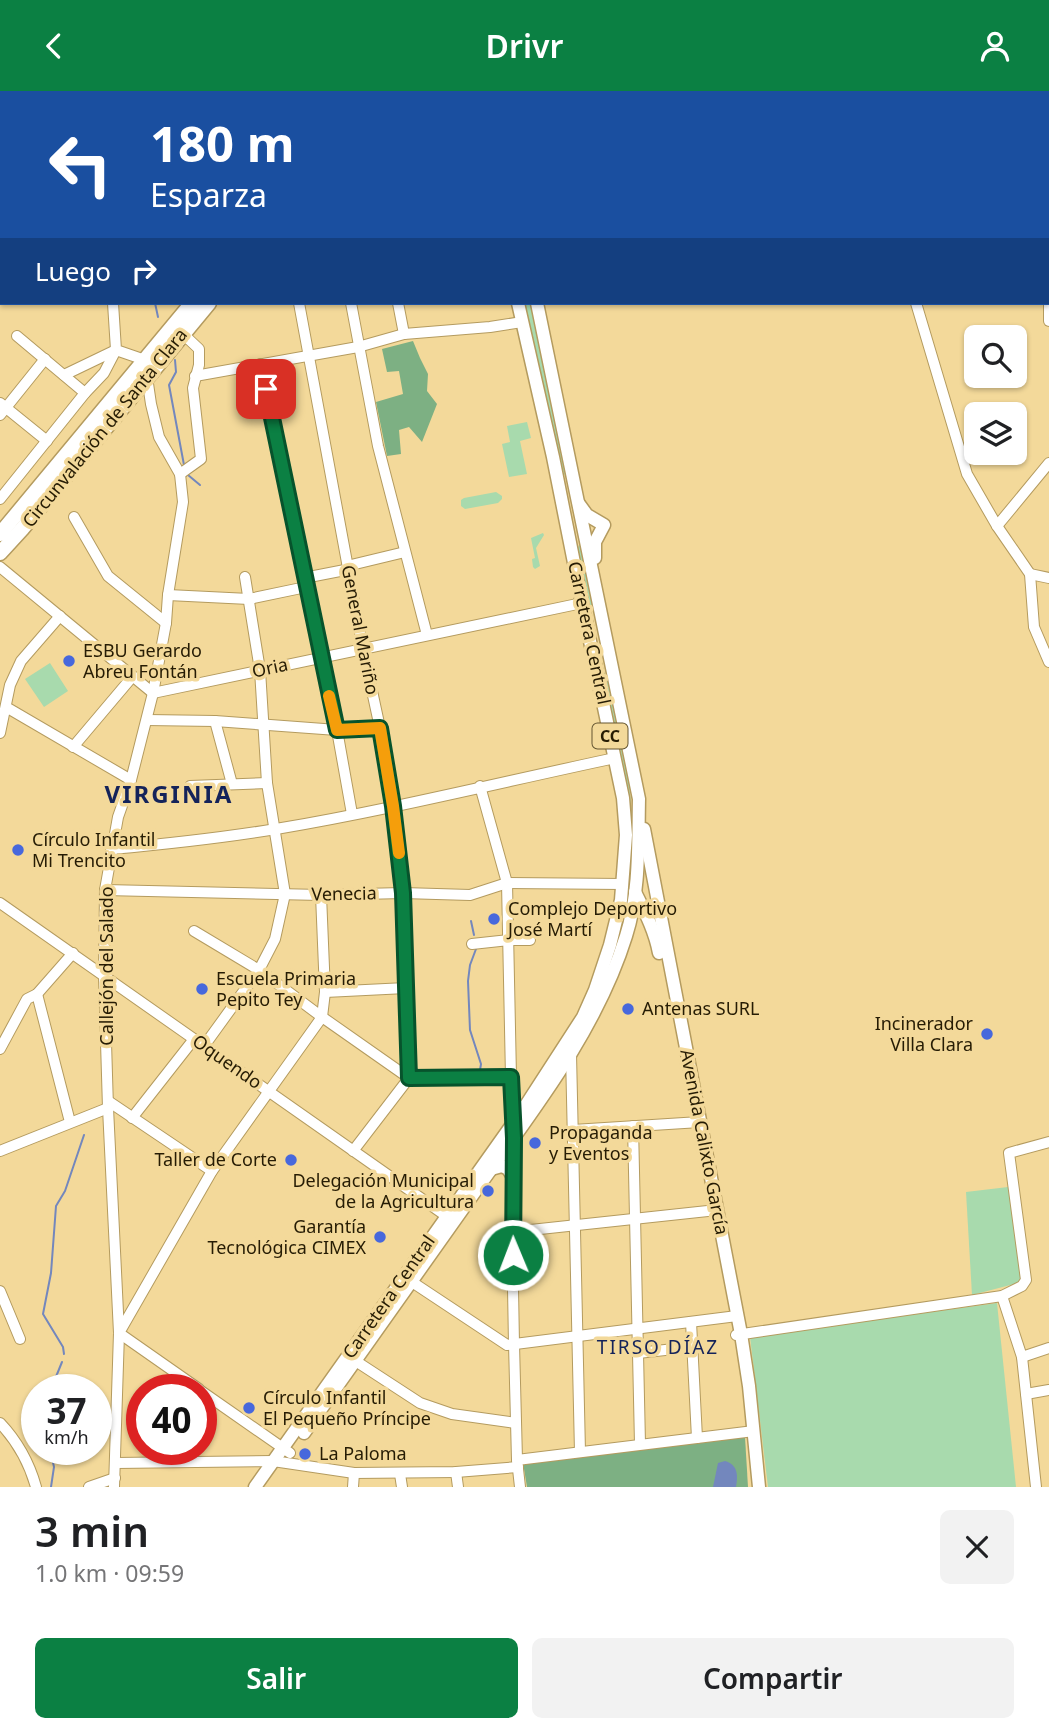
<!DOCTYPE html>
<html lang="es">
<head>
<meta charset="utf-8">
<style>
	body { margin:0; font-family:"Noto Sans",sans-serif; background:#f2f2f2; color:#202124; height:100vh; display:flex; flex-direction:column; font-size:26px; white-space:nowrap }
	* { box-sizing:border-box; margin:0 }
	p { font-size:23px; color:#757577 }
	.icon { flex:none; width:38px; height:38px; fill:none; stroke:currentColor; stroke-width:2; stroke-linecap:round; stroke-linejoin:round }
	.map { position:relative; height:1396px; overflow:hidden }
	.sheet { display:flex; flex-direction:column; background:#fff; flex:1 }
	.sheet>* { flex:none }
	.hud { position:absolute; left:0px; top:0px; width:1050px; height:214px; box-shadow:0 2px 5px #0004; background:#1a4fa0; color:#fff; overflow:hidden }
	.buttons { position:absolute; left:964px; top:234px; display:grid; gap:14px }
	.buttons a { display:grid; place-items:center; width:63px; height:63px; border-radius:10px; background:#fff; box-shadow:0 2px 5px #0004; font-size:35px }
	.speed { position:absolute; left:21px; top:1283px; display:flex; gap:14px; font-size:35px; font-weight:700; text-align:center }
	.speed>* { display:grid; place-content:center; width:91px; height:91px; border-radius:50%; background:#fff; box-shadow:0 2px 5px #0004; line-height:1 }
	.speed small { font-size:18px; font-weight:400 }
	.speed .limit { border:10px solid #d22; background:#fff; color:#111 }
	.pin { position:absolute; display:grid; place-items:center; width:60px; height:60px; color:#fff; margin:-30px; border-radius:14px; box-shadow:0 4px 10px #0006 }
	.me { position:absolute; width:77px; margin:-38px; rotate:359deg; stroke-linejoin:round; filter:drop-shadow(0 0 5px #0008) }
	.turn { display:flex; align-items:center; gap:24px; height:147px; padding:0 35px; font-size:32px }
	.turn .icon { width:91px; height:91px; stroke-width:2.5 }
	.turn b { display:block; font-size:49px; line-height:60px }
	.then { display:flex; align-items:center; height:66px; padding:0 35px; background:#0003; gap:14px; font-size:26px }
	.round { display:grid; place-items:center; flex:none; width:74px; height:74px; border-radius:10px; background:#f2f2f2 }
	.overview { display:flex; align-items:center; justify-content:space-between; height:119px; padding:0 35px }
	h1 { font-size:42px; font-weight:600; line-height:52px }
	.action { display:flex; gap:14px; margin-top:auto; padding:14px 35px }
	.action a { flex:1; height:80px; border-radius:10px; background:#0b8043; color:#fff; font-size:28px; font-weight:600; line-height:80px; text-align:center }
	.action a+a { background:#f2f2f2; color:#202124 }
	header { display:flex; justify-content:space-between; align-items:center; height:91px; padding:0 35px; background:#0b8043; color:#fff; font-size:32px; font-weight:600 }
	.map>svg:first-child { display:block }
</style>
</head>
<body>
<header><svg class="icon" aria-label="back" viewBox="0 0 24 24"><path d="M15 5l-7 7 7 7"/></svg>Drivr<svg class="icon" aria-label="person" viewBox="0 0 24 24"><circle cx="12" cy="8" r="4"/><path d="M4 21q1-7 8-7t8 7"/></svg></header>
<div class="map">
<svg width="1049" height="1396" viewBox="0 0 1049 1396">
	<rect width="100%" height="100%" fill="#f3d99a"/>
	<g fill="#a8daad">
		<path d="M525,212h6l38,182 -11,-25z"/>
		<path d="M527,331l4,16 -11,3 7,33 -18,3 -7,-33 8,-2 -3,-16z"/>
		<path d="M496,401l6,4v3l-4,4 -33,6 -4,-3v-6l3,-2z"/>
		<path d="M543,442l1,2 -8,13 4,18 -5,3 -2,-2 -1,-8 3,-1 -4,-20z"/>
		<path d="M580,452l15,70 -10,-14 -10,-45z"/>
		<path d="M50,572l18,28 -24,16 -19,-28z"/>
		<path d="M601,574c10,23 14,39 19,63 11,52 14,94 11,147l-2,-69z"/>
		<path d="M1008,1096l14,88 -4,8 -46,12 -6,-103z"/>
		<path d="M997,1212l19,184h-248l-18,-150z"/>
	</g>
	<g fill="#7db083">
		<path d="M413,250l7,17 8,16 -1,17 10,13 -15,38 -13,-15 -10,3 2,24 -14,2 -11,-54 27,-8 -4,-23 -12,1 -5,-23z"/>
		<path d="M745,1346l3,50h-221l-4,-24z"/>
	</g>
	<path fill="#7387bd" d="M725,1370c13,4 13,14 11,26h-23l5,-24z"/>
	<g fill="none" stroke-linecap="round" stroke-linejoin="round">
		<g stroke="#7387bd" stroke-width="2">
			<path d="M71,2v-2"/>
			<path d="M174,2l2,-2"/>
			<path d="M0,143l2,-2"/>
			<path d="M155,212l3,14"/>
			<path d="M175,269l1,12 -7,13 15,80"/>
			<path d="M188,384l12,10"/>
			<path d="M471,830l3,14"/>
			<path d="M476,858l-6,16 -2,16 2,49 11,34 -1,6"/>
			<path d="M64,1263l-1,-7 -20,-33 8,-41 5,-67 9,-15 19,-56"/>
			<path d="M51,1298l11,-27"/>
			<path d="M50,1358l4,18 -3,20"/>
		</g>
		<g stroke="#b49b5f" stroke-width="12">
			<g id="minor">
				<path d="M35,0l1,2"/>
				<path d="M269,0v2"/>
				<path d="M907,2v-2"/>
				<path d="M1048,133h1"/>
				<path d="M113,212l3,47 29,10"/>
				<path d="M299,212l64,346 17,79 13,78 10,87 6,185 -56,73"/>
				<path d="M351,212l27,143 49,189"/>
				<path d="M398,212l6,31"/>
				<path d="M916,212l51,171 30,52 33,48 4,53 15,35"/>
				<path d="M1049,214v16"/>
				<path d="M17,245l68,57"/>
				<path d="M260,273l77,366 15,84"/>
				<path d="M64,284l52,-25"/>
				<path d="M195,285l163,-29 46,-13 86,-7 32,-5"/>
				<path d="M0,312l47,38"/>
				<path d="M0,324l45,-56"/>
				<path d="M180,383l21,-15 -8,-71 6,-23v-16l-17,-16"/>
				<path d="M0,408l85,-106 19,-20 12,-23"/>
				<path d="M74,426l34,59 58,47"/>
				<path d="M997,435l52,-63"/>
				<path d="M0,476l153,126 429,-90"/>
				<path d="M1030,483l19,4"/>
				<path d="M304,487l41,-8 6,-5 54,-13"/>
				<path d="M168,504l81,4 57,-12"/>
				<path d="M6,616l125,73"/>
				<path d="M147,629l68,1 122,9 43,-2"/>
				<path d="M215,630l17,63"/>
				<path d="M0,642l10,-48 11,-24 39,-45"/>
				<path d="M73,656l60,-71"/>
				<path d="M190,695l77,-3"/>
				<path d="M480,695l27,97 4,194 3,61 -2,94 2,112 3,116 3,27"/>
				<path d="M111,758c55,-5 110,-11 165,-20 113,-19 226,-47 339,-71"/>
				<path d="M105,799l216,5 82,-2 67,2 37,-12 116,1"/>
				<path d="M0,812l452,317"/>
				<path d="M194,840l65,39 63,47 87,61 102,-1"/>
				<path d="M472,853l37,-4h21"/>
				<path d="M325,901l81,-4"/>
				<path d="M37,903l33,128"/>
				<path d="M204,955l55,-76 16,-31 10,-45 -18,-111 -7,-113 -15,-93"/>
				<path d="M0,958l27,-50 10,-5 36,-41"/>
				<path d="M571,963l9,398"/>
				<path d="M108,1010l104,70"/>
				<path d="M132,1027l62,-79"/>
				<path d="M633,1035l7,318"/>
				<path d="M573,1039l127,-8"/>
				<path d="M0,1060l108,-43"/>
				<path d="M512,1141l205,-22"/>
				<path d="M406,1187l101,67 230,-29"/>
				<path d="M0,1200l20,48"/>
				<path d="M1002,1205l20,61 14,130"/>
				<path d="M691,1231l6,116"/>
				<path d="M736,1244l266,-39 20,-10 4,-6 -17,-127 40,-11"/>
				<path d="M638,1262l54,-6"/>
				<path d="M1022,1266l27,-9"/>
				<path d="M351,1267l69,45 32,11 64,9"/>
				<path d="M199,1298l-80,-56 93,-162 110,-154 3,-25 -4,-97"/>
				<path d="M201,1300l89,62"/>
				<path d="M1026,1303l23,-4"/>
				<path d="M0,1332c18,19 29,39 36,64"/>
				<path d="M517,1369l237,-29"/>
				<path d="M116,1372l157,-2 81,12 102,-1 62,-5"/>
				<path d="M456,1381l2,15"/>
				<path d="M400,1383l2,13"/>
				<path d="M89,1396l26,-9"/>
				<path d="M114,1396l5,-154 -11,-225 -4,-132 1,-86 13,-73 13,-37 22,-87 13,-70 2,-28 15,-93 -3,-28 -21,-37 -8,-33 -4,-27"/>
				<path d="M353,1396l1,-14"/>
			</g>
		</g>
		<g stroke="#b49b5f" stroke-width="15">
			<g id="major">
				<path d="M509,0v2"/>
				<path d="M579,413l8,11 17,10 -9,17v16"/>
				<path d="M644,738l97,505 8,52 10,101"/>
				<path d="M635,801c10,20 20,39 24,61"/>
				<path d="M488,1077l3,1 11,-3 6,3 5,8"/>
				<path d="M304,1342c59,-83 117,-165 175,-247 56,-78 118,-157 147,-250 14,-44 12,-91 13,-137l-102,-496"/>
				<path d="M255,1396l271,-382 57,-88 12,-27 15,-45 11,-45 5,-65 -3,-37 -41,-195 -29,-146 -35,-154"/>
			</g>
		</g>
		<g stroke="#b49b5f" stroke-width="17">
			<g id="highway">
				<path d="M852,0l5,2"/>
				<path d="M886,0l5,2"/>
				<path d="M463,2v-2"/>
				<path d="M554,2l9,-2"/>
				<path d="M621,2l4,-2"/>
				<path d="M1048,50h1"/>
				<path d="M1048,62h1"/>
				<path d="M0,443l192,-231"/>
				<path d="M0,462l22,-24 187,-226"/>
			</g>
		</g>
		<use href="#minor" stroke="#fff" stroke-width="10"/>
		<use href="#major" stroke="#fff" stroke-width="12"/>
		<use href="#highway" stroke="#fff" stroke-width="14"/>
	</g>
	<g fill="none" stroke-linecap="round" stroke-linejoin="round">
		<g stroke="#07532c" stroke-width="18">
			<path id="route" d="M266,298l71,341 43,-2 13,78 10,87 6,185 102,-1 3,61 -1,117"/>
		</g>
		<use href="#route" stroke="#0b8043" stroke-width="12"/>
		<path stroke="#f59e0b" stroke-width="12" d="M329,605l8,34 43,-2 13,78 6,47"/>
	</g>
	<g fill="#4768dc" stroke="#f3d99a" stroke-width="2.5">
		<circle cx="69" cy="570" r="7"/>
		<circle cx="18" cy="759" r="7"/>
		<circle cx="494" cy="828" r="7"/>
		<circle cx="202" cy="898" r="7"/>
		<circle cx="628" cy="918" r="7"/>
		<circle cx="987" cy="943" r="7"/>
		<circle cx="535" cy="1052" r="7"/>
		<circle cx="291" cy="1069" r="7"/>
		<circle cx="488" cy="1100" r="7"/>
		<circle cx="380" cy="1146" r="7"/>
		<circle cx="249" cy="1317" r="7"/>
		<circle cx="305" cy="1363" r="7"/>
	</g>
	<g text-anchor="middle" stroke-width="7" stroke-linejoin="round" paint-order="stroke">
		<rect fill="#f3d99a" stroke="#645531" stroke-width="2" x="592.5" y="632.5" width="35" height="25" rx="5"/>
		<g font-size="16" font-weight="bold" fill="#261c04">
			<text x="610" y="651">CC</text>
		</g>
		<g font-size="18" fill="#261c04" stroke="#f3d99a">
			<text transform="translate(105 337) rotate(-51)" y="6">Circunvalación de Santa Clara</text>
			<text transform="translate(360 539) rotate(79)" y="6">General Mariño</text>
			<text transform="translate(589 542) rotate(78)" y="6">Carretera Central</text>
			<text transform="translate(270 577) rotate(-12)" y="6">Oria</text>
			<text transform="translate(344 803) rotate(-1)" y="6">Venecia</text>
			<text transform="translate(107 875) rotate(-90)" y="6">Callejón del Salado</text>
			<text transform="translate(227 971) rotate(35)" y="6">Oquendo</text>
			<text transform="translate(704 1051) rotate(79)" y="6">Avenida Calixto García</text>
			<text transform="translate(389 1206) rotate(-55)" y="6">Carretera Central</text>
		</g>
		<g font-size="18" fill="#261c04" stroke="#f3d99a" text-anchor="start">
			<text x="83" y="566">ESBU Gerardo<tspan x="83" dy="21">Abreu Fontán</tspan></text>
			<text x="32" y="755">Círculo Infantil<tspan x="32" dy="21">Mi Trencito</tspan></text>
			<text x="508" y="824">Complejo Deportivo<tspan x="508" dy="21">José Martí</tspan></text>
			<text x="216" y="894">Escuela Primaria<tspan x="216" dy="21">Pepito Tey</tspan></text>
			<text x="642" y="924">Antenas SURL</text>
			<text x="973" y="939" text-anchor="end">Incinerador<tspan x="973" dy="21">Villa Clara</tspan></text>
			<text x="549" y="1048">Propaganda<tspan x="549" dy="21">y Eventos</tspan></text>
			<text x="277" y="1075" text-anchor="end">Taller de Corte</text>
			<text x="474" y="1096" text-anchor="end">Delegación Municipal<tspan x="474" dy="21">de la Agricultura</tspan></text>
			<text x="366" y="1142" text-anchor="end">Garantía<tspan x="366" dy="21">Tecnológica CIMEX</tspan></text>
			<text x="263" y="1313">Círculo Infantil<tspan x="263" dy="21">El Pequeño Príncipe</tspan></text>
			<text x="319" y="1369">La Paloma</text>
		</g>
		<g font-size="19" letter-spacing="2" fill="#14235a" stroke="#f3d99a">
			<text x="658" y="1263">TIRSO DÍAZ</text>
		</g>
		<g font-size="24" font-weight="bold" letter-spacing="2" fill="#14235a" stroke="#f3d99a">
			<text x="169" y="712">VIRGINIA</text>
		</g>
	</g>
</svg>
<div class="buttons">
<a><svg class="icon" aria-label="search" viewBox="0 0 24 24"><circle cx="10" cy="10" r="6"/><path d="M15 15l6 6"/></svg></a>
<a><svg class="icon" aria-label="layers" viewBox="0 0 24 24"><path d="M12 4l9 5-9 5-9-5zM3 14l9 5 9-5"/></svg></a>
</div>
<div class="speed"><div>37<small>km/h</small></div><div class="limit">40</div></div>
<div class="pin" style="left:266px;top:298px;background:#d93025"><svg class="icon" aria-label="arrive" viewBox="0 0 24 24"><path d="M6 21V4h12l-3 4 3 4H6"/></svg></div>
<svg class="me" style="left:513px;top:1164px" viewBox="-20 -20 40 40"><circle r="17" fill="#0b8043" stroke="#fff" stroke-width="3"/><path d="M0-11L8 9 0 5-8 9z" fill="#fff"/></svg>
<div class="hud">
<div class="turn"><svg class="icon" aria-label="left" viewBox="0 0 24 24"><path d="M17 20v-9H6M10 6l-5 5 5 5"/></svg><div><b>180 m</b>Esparza</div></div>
<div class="then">Luego<svg class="icon" aria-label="right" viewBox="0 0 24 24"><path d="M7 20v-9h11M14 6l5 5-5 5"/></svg></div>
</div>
</div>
<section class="sheet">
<div class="overview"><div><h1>3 min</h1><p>1.0 km · 09:59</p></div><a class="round"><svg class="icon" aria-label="close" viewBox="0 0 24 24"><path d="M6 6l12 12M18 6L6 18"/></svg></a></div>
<div class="action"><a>Salir</a><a>Compartir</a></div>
</section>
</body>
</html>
